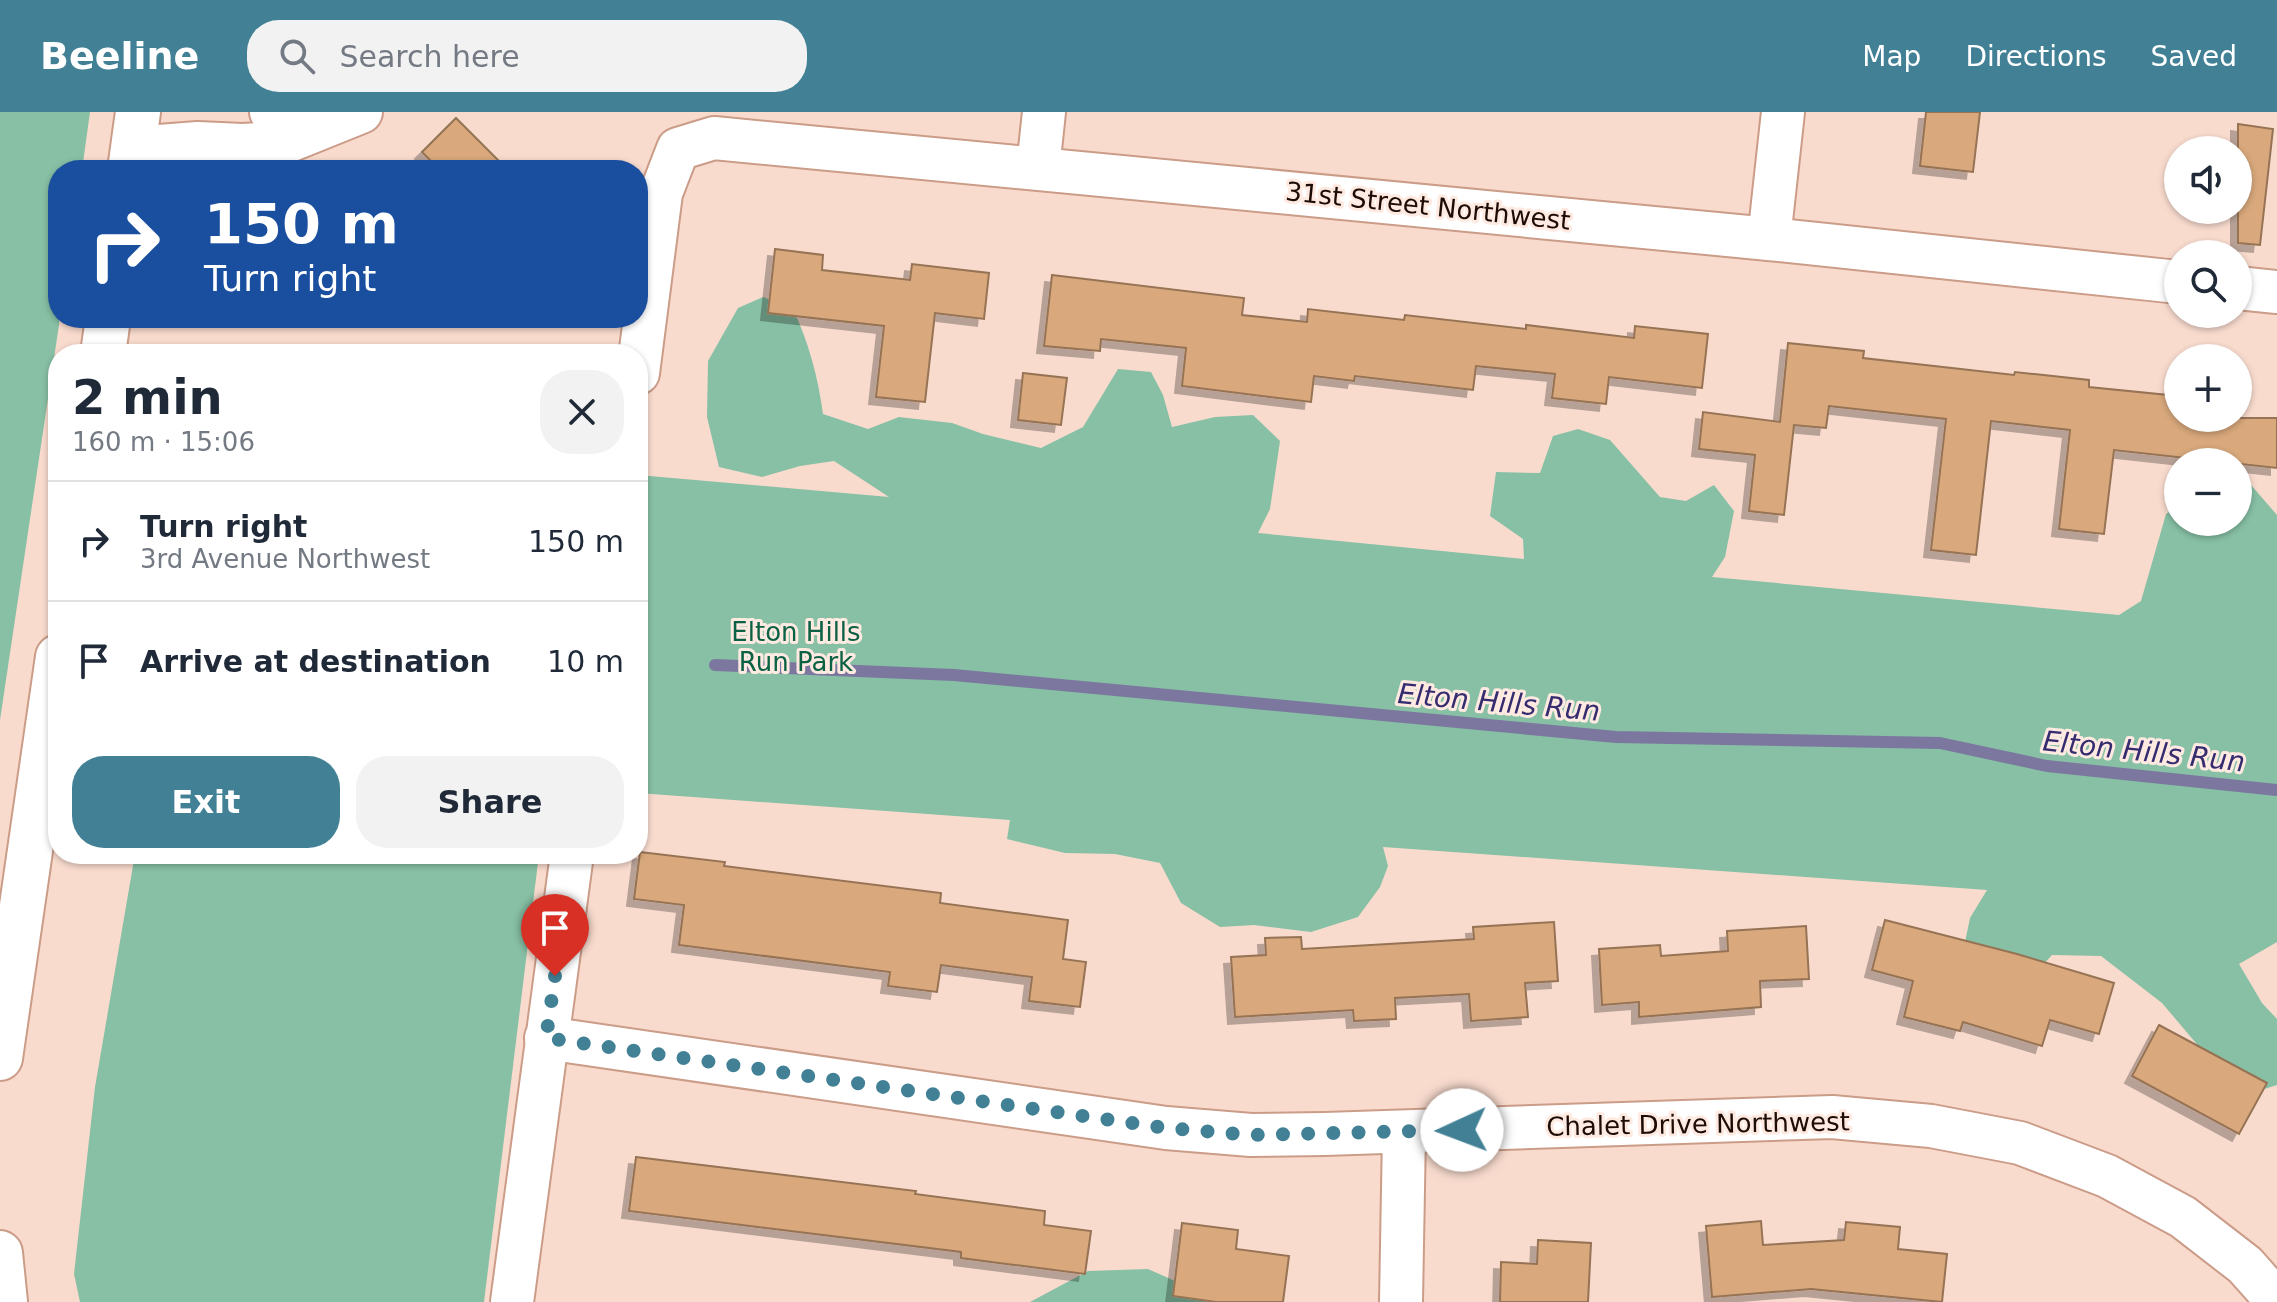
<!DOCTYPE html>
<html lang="en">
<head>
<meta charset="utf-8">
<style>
	body { margin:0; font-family:"DejaVu Sans",sans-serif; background:#f2f2f3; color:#1f2937; height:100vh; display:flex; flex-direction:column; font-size:30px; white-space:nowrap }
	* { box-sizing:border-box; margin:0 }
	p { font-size:26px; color:#747a83 }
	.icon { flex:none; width:44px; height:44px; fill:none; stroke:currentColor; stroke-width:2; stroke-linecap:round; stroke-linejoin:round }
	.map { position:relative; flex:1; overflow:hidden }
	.sheet { position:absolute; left:48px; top:232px; width:600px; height:520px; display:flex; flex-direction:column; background:#fff; border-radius:32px; box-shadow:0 2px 6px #0004 }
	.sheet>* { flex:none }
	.top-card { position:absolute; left:48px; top:48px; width:600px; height:168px; border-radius:32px; box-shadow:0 2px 6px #0004; background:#1a4fa0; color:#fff; overflow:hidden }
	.controls { position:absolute; left:2164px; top:24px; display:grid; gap:16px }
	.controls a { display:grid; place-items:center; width:88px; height:88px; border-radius:50%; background:#fff; box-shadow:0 2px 6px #0004; font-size:40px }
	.pin { position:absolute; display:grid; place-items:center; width:68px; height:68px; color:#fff; margin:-82px -34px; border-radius:50% 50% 50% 0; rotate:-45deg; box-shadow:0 0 8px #0007 }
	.pin .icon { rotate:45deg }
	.me { position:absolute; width:88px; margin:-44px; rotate:268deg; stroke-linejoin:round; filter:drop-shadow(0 0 6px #0008) }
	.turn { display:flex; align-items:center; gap:28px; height:168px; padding:0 24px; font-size:36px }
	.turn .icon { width:104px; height:104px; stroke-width:2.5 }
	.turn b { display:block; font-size:56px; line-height:68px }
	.round { display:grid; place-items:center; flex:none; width:84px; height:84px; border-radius:32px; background:#f2f2f3 }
	.head { display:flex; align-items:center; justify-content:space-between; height:136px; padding:0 24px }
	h1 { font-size:48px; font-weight:600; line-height:60px }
	.action { display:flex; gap:16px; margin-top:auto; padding:16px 24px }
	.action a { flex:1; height:92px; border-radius:32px; background:#428096; color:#fff; font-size:32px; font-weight:600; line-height:92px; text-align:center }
	.action a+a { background:#f2f2f3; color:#1f2937 }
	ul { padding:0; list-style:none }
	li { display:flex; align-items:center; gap:24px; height:120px; padding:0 24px; border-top:2px solid #e0e1e3 }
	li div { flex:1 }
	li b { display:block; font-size:30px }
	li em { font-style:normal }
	header { display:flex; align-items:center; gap:48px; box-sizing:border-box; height:112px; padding:0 40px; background:#428096; color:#fff }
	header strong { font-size:38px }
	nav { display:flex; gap:44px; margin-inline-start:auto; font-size:28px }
	.search { width:560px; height:72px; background:#f2f2f3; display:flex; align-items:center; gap:20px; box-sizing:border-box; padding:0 28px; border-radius:32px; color:#747a83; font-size:30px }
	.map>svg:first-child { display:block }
</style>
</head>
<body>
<header>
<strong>Beeline</strong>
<div class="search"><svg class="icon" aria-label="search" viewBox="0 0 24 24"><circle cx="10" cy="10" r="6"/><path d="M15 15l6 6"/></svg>Search here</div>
<nav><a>Map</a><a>Directions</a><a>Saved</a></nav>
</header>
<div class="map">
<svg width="2277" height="1190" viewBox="0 0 2277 1190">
	<defs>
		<filter id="shadow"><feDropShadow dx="-7" dy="7" stdDeviation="0" flood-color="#0004"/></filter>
	</defs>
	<rect width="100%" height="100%" fill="#f9dbce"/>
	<g fill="#87c0a5">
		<path d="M0,0h90l-8,58h-24v148h2l-60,402z"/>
		<path d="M763,185l30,12c16,34 25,68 30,105l45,15 31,-12 53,6 31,11 58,14 42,-21 35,-58 33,3 12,23 9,32 43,-10 38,-2 27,26 -10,68 -12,24 266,26 -1,-20 -33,-23 6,-44 44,1 13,-37 25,-7 32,11 50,57 26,4 28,-16 20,26 -9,46 -13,20 407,38 22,-14 25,-87 12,-8v16h60v-39l13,2 26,30v427l-38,22 23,39 15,16v66l-22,7 -43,-30 -50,-59 -61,-47 -49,-1 -35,38 -60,-12 13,-63 17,-28 -604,-43 5,19 -8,21 -22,30 -47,15 -57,-7 -34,2 -39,-24 -21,-40 -45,-9 -50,-1 -58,-14 3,-19 -372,-27v-318l251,22 -55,-36 -34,5 -38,11 -43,-10 -12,-50 1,-56 30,-53z"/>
		<path d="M135,742h404l-55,448h-404l-6,-28 21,-187z"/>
		<path d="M1148,1157l52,23 7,10h-177l58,-31z"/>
	</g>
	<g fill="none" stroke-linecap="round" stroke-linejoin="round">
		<path stroke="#7c779e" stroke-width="12" d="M715,553l239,10 662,62 324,6 107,23 230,24"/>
	</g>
	<g fill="#d9a87c" stroke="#967354" stroke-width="2" filter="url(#shadow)">
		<path d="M1926,0h54l-7,60 -53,-6z"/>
		<path d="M456,6l52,52h-68l-18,-18z"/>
		<path d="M2238,12l35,5 -13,116 -22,-2z"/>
		<path d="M775,137l48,6 -1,15 88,10 2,-16 77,9 -5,46 -49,-6 -10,89 -49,-5 8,-71 -116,-13z"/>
		<path d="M1052,163l192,23 -2,17 65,7 1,-13 96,11 1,-5 121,14v-4l108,13 1,-12 73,8 -6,54 -93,-11 -3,27 -54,-6 3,-24 -79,-8 -3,24 -118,-14 -1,5 -40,-5 -3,26 -129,-16 4,-38 -85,-9 -1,12 -56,-5z"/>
		<path d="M1788,231l76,8 -1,7 151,17 1,-3 74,8v7l89,9v22h99v50l-163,-18 -10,84 -45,-5 11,-99 -79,-9 -15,134 -45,-5 15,-131 -117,-13 -3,22 -32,-3 -10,90 -35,-4 6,-56 -56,-6 4,-37 77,10z"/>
		<path d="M1023,261l44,5 -6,47 -43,-5z"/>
		<path d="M640,740l85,10 -1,4 217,27 -1,10 128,17 -5,39 23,3 -6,45 -51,-6 3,-24 -91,-12 -4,27 -49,-6 2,-14 -211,-27 5,-40 -50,-6z"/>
		<path d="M1885,808l132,34 97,29 -15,51 -49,-14 -8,26 -79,-24 -3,9 -56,-14 9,-36 -41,-11z"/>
		<path d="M1554,810l4,59 -33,2 3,34 -57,4 -2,-27 -74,4 1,21 -42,2 -1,-11 -118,7 -4,-60 35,-2 -1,-17 36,-1 1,12 172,-10 -1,-12z"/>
		<path d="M1806,814l3,53 -49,2 1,26 -122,10v-15l-37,3 -3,-56 61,-4 1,11 67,-5 -1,-20z"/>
		<path d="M2159,913l108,58 -28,51 -107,-58z"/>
		<path d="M636,1045l280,34 -1,3 130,17 -1,14 47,6 -6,43 -124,-16v-6l-332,-41z"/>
		<path d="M1761,1109l2,24 81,-5 2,-18 54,5 -2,22 49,5 -5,48 -131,-13 -99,8 -6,-71z"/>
		<path d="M1182,1111l56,7 -2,19 53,7 -6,46h-67l-43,-6z"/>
		<path d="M1538,1128l53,3 -3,59h-88l1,-40 36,2z"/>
	</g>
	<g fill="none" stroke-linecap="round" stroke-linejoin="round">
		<g stroke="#cb9c88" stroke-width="46">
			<g id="minor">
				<path d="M271,0l65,9"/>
				<path d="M133,36l65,-5 44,2 42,-2 77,-31"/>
				<path d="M1038,56l6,-56"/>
				<path d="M1769,127l14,-127"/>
				<path d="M2238,176l39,4"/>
				<path d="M638,261l23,-180 17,-44 36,-11 1055,101 409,43"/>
				<path d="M546,926l620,90 85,7 74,-1 507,-17 99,9 89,17 87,33 76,41 62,48 32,36"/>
				<path d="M512,1190l60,-448"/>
				<path d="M1401,1190l3,-169"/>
			</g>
		</g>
		<g stroke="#cb9c88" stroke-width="48">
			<g id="secondary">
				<path d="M130,58l8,-58"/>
				<path d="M103,242l5,-36"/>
				<path d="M0,946l58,-401"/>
				<path d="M0,1141l5,49"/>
			</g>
		</g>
		<use href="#minor" stroke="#fff" stroke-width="42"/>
		<use href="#secondary" stroke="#fff" stroke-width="44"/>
	</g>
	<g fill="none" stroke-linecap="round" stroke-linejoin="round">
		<path stroke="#428096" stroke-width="14" stroke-dasharray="0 25.2" d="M555,864l-9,62 620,90 85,7 211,-5"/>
	</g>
	<g text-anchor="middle" stroke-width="6" stroke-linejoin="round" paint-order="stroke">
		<g font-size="26" fill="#1d0c06" stroke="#ffeae2">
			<text transform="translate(1428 94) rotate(6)" y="9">31st Street Northwest</text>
			<text transform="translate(1698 1012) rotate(-1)" y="9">Chalet Drive Northwest</text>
		</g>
		<g font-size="26" fill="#0b6144" stroke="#ffeae2">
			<text x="796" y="529">Elton Hills<tspan x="796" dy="30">Run Park</tspan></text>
		</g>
		<g font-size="28" font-style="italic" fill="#342c6f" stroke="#ffeae2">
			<text transform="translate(1499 590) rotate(5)" y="10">Elton Hills Run</text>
			<text transform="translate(2144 639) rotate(6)" y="10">Elton Hills Run</text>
		</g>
	</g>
</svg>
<div class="controls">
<a><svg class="icon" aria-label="sound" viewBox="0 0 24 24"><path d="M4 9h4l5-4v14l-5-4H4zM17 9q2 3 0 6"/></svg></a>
<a><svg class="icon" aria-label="search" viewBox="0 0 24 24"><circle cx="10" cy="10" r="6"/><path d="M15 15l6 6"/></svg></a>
<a>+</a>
<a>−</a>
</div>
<div class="pin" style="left:555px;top:864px;background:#d93025"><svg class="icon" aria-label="arrive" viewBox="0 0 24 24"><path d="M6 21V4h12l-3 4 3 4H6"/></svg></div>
<svg class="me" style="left:1462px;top:1018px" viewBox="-20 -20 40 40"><circle r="19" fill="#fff"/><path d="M0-13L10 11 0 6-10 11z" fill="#428096"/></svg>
<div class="top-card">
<div class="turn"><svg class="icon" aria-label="right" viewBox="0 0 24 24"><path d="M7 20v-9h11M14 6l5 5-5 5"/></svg><div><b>150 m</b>Turn right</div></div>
</div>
<section class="sheet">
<div class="head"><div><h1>2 min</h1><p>160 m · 15:06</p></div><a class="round"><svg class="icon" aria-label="close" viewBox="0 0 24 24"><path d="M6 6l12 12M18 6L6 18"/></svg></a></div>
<ul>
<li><svg class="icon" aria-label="right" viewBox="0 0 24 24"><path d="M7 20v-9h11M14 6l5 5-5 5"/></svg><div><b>Turn right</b><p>3rd Avenue Northwest</p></div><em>150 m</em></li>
<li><svg class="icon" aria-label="arrive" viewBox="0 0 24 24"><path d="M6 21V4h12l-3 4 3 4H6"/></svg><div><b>Arrive at destination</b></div><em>10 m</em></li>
</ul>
<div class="action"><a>Exit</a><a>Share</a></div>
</section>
</div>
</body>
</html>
